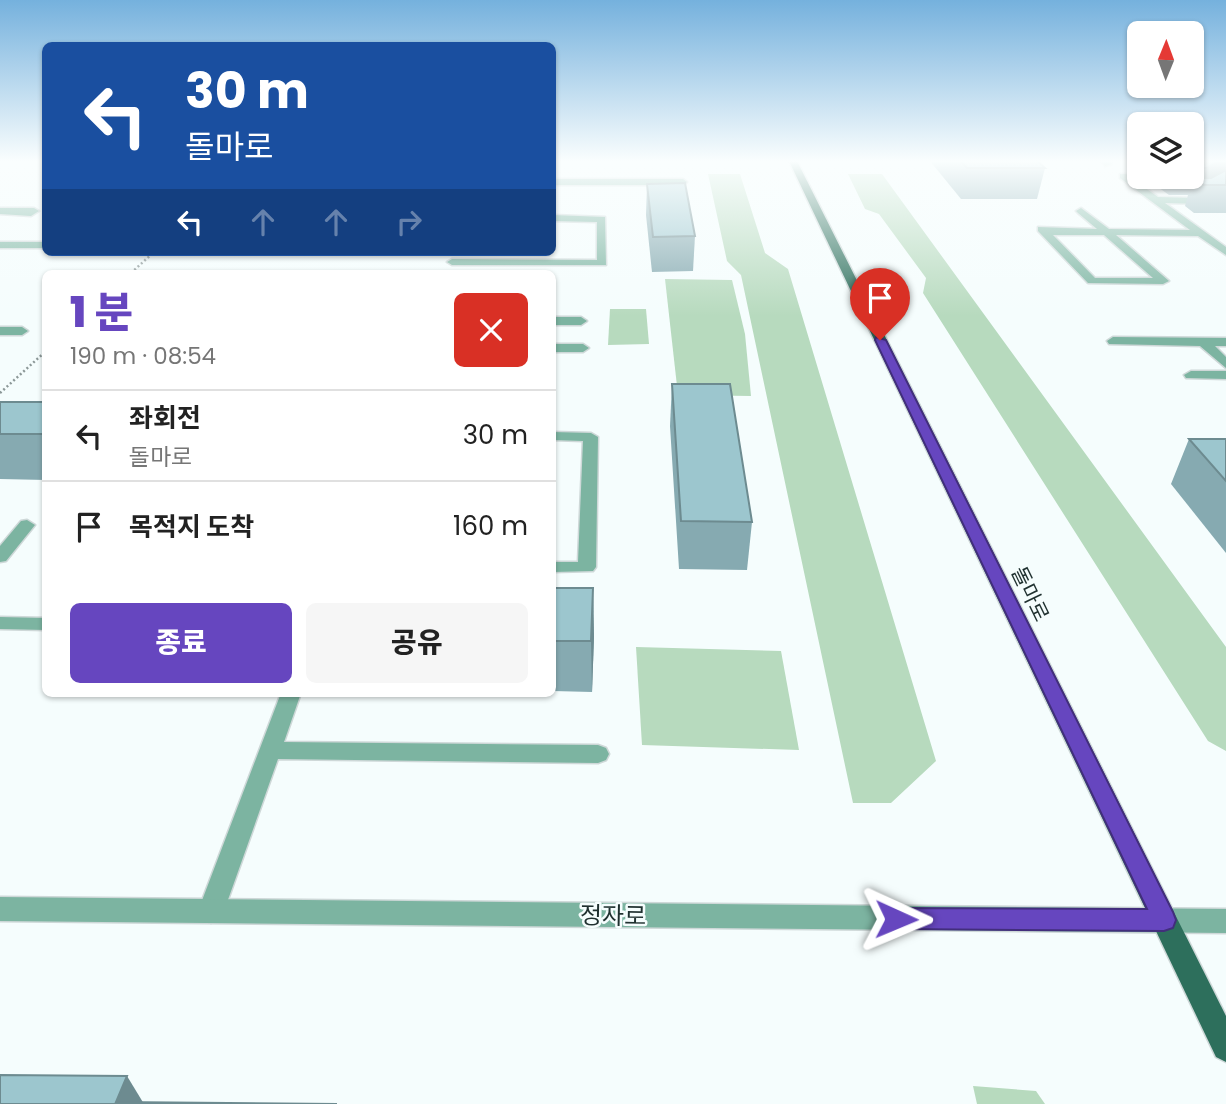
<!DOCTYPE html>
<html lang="ko">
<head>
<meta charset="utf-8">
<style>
	body { margin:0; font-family:Poppins,"Noto Sans KR",sans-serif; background:#f6f6f6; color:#222; height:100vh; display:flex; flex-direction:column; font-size:26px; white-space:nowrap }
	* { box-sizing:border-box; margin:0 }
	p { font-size:23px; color:#767676 }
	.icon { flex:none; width:38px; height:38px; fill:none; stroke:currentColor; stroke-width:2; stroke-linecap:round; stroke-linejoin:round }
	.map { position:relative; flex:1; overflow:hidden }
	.details { position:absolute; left:42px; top:270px; width:514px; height:427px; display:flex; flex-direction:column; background:#fff; border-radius:10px; box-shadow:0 2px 5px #0004 }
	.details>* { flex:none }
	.banner { position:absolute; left:42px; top:42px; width:514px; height:214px; border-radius:10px; box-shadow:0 2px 5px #0004; background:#1a4fa0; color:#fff; overflow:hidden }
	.needle { width:46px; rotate:1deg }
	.fabs { position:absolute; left:1127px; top:21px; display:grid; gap:14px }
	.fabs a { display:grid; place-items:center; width:77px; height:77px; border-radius:10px; background:#fff; box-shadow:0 2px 5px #0004; font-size:35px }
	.pin { position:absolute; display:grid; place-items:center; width:60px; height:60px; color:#fff; margin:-72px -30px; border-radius:50% 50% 50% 0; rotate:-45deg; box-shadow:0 0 7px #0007 }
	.pin .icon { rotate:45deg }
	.me { position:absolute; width:77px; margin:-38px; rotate:91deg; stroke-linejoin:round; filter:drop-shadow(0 0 5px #0008) }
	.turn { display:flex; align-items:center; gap:24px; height:147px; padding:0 28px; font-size:32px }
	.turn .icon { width:91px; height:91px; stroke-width:2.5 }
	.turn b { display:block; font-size:49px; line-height:60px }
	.lanes { display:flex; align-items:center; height:66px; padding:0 28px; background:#0003; justify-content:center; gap:35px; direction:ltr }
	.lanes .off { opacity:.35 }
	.round { display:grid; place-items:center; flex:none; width:74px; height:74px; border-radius:10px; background:#f6f6f6 }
	.overview { display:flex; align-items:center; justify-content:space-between; height:119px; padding:0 28px }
	h1 { font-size:42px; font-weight:800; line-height:52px; color:#6646bf }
	.primary-button { display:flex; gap:14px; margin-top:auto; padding:14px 28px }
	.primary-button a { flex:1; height:80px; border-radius:10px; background:#6646bf; color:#fff; font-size:28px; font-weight:800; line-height:80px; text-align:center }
	.primary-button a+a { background:#f6f6f6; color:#222 }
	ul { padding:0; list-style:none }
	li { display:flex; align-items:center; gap:21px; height:91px; padding:0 28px; border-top:2px solid #e0e0e0 }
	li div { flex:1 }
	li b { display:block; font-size:26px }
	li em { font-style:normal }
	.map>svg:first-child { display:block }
</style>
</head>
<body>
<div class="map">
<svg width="1226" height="1104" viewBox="0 0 1226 1104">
	<rect width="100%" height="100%" fill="#f5fdfd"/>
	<g fill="#b7dabe">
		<path d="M708,174h32l25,79 23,16 148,492 -45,42h-38l-112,-528 -14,-14z"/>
		<path d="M848,174h34l344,473v104l-18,-10 -285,-448 3,-15 -47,-64 -14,-5z"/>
		<path d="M665,279l67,1 13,54 6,62 -73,-1z"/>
		<path d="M610,309h36l3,35 -41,1z"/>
		<path d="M636,647l145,4 18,99 -157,-5z"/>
		<path d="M973,1086l63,5 9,13h-68z"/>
	</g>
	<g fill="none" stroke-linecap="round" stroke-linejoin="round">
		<g stroke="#ced8d8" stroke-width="3">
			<g id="service">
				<path d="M1101,161h9l2,3 -7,2z"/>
				<path d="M1120,174h6l32,23 40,1 20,-14 8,-1v6l-26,15 -35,-1 61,44v8l-28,-19 -82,-1 53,46 -6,3 -75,-1 -50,-52v-4l59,2 -19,-16 -2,-2 5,-3 28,21 81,1 -70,-52zM1053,235h51l49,43h-58z"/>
				<path d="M553,179h130l4,3 -4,3h-130z"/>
				<path d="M0,208h34l5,3 -8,5 -31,-2z"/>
				<path d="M553,215l52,2 1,48h-154l-5,-3 5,-3 145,1v-38l-44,-1z"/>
				<rect x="0" y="242" width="46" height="6"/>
				<path d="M553,317h28l6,4 -6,4h-28z"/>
				<path d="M0,327h22l6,4 -6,4h-22z"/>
				<path d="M1113,337l113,1v8h-11l11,11v11l-26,-22 -91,-2 -2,-3z"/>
				<path d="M553,344h30l6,4 -6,4h-30z"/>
				<path d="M1191,371h35v8l-40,-1 -2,-3z"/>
				<path d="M553,432l38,1 7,4 -2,130 -3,4 -40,1v-10h25l5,-121 -30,-1z"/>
				<path d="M27,520l8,5 -29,36 -6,1v-16l21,-25z"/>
				<path d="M0,617l46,1v12l-46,-1z"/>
				<path d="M281,693h20l-17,49 314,3 8,3 3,6 -3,6 -8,3 -320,-4 -54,152 -4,8 -9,4 -9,-4 -4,-8z"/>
			</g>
		</g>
		<g stroke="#ced8d8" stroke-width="3">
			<path id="tertiary" d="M0,897l1226,12v24l-1226,-12z"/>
		</g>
		<g stroke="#ced8d8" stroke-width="3">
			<path id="primary" d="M789,161h8l429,855v46l-10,-5z"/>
		</g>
		<g stroke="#8c9898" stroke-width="2.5" stroke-dasharray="2 2.5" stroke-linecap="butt">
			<path d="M131,273l23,-21"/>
			<path d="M0,393l46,-42"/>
		</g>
		<use href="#service" fill="#7cb4a1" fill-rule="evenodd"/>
		<use href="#tertiary" fill="#7cb4a1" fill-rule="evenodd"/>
		<use href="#primary" fill="#2d6f5c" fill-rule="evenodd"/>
	</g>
	<g fill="#86aab1">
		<path d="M930,161h107l8,7 -8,31h-76z"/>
		<path d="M1192,161h34v52h-32l-9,-7 3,-11h-19l-25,-18h48z"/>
		<path d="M647,184l48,52 -2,35 -41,1 -6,-57z"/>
		<path d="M672,384l80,138 -5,48 -68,-1 -9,-143z"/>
		<path d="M0,402h46v78l-46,-1z"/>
		<path d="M1189,439h37v114l-55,-69z"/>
		<path d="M553,588h40l1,49 -2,55 -39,-1z"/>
	</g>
	<g fill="#6d8b90">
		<path d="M1217,161h9v20l-24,2 5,-15z"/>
		<path d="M593,588l1,49 -2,55 -1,-51z"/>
		<path d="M127,1076l17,28 -28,-2z"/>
	</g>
	<g fill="#9cc6ce" stroke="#6d8b90" stroke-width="2">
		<path d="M961,161h76l8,7h-78z"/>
		<path d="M1192,161h25l-10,7 -15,-1z"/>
		<path d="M1226,170v15h-22l-10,-7h17z"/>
		<path d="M685,183l10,53 -42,1 -6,-53z"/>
		<path d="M672,384h58l22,138 -71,-1z"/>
		<rect x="0" y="402" width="46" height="32"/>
		<path d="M1189,439h37v42z"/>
		<path d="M553,588h40l-2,53h-38z"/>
		<path d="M0,1075l127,1 -11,26 221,2h-337z"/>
	</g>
	<linearGradient id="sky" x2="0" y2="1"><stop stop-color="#75b1dd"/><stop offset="0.51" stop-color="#fafefe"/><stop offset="1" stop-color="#fafefe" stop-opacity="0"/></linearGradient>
	<rect width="1226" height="316" fill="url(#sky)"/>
	<path fill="#6646bf" stroke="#422e7c" stroke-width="2" d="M876,337l10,3 287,572 3,8 -3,8 -9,3 -268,-2 -9,-3 -3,-7 3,-8 9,-3 251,1 -272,-569z"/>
	<g text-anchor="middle" stroke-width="5" stroke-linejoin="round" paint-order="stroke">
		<g font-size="21" fill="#1f302f" stroke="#f5fdfd">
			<text transform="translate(1030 594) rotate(64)" y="7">돌마로</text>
		</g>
		<g font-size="24" fill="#1f302f" stroke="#f5fdfd">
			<text transform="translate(613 916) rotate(1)" y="8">정자로</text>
		</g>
	</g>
</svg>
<div class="fabs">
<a><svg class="needle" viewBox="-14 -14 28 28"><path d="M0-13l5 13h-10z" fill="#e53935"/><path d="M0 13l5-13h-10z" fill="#767676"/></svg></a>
<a><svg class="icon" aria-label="layers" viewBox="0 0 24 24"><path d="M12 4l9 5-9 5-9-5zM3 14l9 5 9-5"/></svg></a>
</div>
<div class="pin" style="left:880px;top:340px;background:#d93025"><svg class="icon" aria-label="arrive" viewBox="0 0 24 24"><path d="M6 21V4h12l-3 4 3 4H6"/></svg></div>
<svg class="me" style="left:896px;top:919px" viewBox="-20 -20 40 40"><path d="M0-17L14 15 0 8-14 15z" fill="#6646bf" stroke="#fff" stroke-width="4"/></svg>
<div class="banner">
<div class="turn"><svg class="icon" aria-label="left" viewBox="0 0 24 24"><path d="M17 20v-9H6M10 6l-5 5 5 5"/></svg><div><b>30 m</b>돌마로</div></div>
<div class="lanes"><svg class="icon" aria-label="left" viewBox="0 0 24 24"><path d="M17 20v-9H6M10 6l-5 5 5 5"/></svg><svg class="icon off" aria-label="ahead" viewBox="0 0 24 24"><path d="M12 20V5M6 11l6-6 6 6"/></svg><svg class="icon off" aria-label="ahead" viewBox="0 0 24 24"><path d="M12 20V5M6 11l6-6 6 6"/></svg><svg class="icon off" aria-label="right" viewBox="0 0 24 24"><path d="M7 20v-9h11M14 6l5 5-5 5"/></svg></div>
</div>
<section class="details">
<div class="overview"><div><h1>1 분</h1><p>190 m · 08:54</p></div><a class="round" style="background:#d93025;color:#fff"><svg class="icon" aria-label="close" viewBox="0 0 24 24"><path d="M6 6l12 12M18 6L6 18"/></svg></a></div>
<ul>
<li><svg class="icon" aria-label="left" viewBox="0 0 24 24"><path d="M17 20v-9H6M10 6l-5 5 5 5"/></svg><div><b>좌회전</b><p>돌마로</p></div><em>30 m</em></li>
<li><svg class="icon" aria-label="arrive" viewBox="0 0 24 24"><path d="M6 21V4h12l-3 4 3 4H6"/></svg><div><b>목적지 도착</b></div><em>160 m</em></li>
</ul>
<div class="primary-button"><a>종료</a><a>공유</a></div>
</section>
</div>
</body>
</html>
